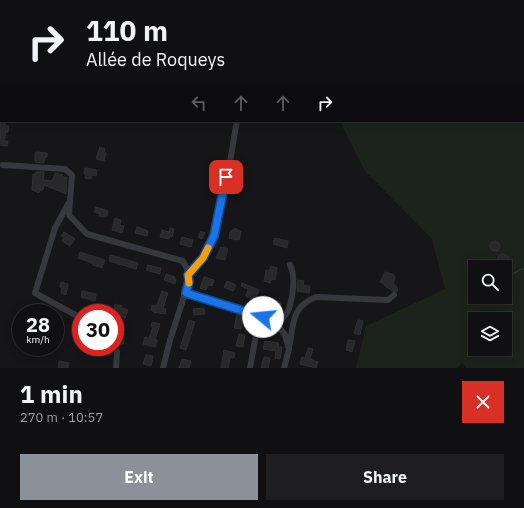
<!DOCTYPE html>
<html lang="en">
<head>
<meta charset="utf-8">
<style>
	body { margin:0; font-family:"IBM Plex Sans",sans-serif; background:#1e1e20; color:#f1f3f6; height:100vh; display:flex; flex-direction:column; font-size:15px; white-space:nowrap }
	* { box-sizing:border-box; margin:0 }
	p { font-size:13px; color:#9c9d9f }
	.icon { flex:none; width:22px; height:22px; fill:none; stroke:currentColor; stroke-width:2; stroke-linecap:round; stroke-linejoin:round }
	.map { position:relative; height:368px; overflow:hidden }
	.drawer { display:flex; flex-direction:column; background:#101012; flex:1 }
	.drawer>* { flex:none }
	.hud { position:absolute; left:0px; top:0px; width:524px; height:122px; box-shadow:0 2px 10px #0003,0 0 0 1px #303032; background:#101012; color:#f1f3f6; overflow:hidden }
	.tools { position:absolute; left:468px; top:260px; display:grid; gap:8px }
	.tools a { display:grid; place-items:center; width:44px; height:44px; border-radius:0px; background:#101012; box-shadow:0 2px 10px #0003,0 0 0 1px #303032; font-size:20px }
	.speed { position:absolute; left:12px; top:304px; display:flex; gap:8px; font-size:20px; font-weight:700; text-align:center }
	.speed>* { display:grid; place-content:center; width:52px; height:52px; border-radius:50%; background:#101012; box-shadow:0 2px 10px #0003,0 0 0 1px #303032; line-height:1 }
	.speed small { font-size:10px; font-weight:400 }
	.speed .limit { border:6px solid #d22; background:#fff; color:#111 }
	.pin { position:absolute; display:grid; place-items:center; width:34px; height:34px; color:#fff; margin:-17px; border-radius:8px; box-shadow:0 2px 6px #0006 }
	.me { position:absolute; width:44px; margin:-22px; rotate:287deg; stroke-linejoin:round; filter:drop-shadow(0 0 3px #0008) }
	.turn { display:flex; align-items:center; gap:14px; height:84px; padding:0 20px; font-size:18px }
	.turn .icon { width:52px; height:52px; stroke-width:2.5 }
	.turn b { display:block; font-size:28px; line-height:34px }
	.lanes { display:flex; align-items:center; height:38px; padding:0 20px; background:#0003; justify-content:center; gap:20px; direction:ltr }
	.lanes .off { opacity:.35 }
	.round { display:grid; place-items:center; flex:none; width:42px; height:42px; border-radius:0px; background:#1e1e20 }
	.headline { display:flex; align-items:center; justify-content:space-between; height:68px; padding:0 20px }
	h1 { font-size:24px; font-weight:800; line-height:30px }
	.button { display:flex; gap:8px; margin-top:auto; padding:8px 20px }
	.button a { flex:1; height:46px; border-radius:0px; background:#8c9099; color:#fff; font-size:16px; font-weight:800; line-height:46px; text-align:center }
	.button a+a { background:#1e1e20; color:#f1f3f6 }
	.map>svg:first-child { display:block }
</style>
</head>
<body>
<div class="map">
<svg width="524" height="368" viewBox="0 0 524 368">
	<rect width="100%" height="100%" fill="#161618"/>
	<g fill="#1c231d" fill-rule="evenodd">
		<path d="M0,0h72v1h-71v27z"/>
		<path d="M315,0h209v368h-58l-4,-5 -5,5h-101l10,-42 79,-37 -13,-50 -67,-68 -25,-50h183v-120zM475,267h30v30h-30zM475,319h30v30h-30z"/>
	</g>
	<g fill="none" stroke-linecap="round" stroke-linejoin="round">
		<g stroke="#2c353c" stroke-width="1.5">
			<path d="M484,0l1,1"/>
			<path d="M523,71l1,3"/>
			<path d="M505,278l19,-10"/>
			<path d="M473,295l2,-1"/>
		</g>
	</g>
	<g fill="#29292c" stroke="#303034">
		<path d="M0,122l5,1v3h4l-1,6h-2l-2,9h4l-1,5 -7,-1z"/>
		<path d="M100,147l5,2 -1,4h2l-2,8 -8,-2z"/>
		<path d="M36,152l11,1v4h-2l-1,6 -9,-1v-9z"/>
		<path d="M85,168l12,2 -1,6 -4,-1 -1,4 -6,-1 1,-4h-2z"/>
		<path d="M36,172h8l-1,8 9,1 3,-8 8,2 -1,2h5l-1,17 -22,-9 -1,5h-3l-1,3 -7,-3 1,-16h3z"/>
		<path d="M96,207l12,4 -1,5 -2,-1 -1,2 -5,-1 1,-2 -6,-2z"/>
		<path d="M115,218l6,2 -1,5 4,1 -2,7 -10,-3z"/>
		<path d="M137,227l11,4 -1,5 -12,-3z"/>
		<path d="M170,228l4,1 -2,8 -2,-1 -1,3 -9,-2 2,-7 7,2z"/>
		<path d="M235,228l6,4 -2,8 -2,-1v1l-8,-2 1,-6 2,-2h2z"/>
		<path d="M201,231l4,2 -3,6 -4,-2z"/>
		<path d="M64,232l11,7 -5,7 -8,-5 2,-4 -3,-1z"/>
		<path d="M182,237l11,3 -2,7 -11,-3z"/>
		<path d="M275,238l13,3 -1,7 -14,-4z"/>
		<circle cx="495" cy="246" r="5"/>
		<path d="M221,247l7,2 -3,11 -9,-2z"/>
		<path d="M80,252l25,8 -3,8 -9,-3v-1l-3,-2 -12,-4z"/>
		<circle cx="503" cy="260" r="6"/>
		<path d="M110,255l28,8 -2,6 -27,-8z"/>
		<path d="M148,265l13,3 -1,6 -14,-4z"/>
		<path d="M271,266l6,2 -2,12 -3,-1 -2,4 -6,-2 2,-11 3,1z"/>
		<path d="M385,272l8,2 2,3 -2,7 3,2 2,3 -1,3 -5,-1v-1l-6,-3 -2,-3 -4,-2z"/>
		<path d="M166,274l9,3 -1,2h2l-1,5 -11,-4z"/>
		<path d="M204,277l10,3 -2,6 -4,-1 -2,5 -6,-2z"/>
		<path d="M298,280l6,1 -1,4 7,1 -1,7 -12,-2z"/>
		<path d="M227,281l9,4 -3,6 -9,-4z"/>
		<path d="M61,282l7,2 -2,11 -5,-2 1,-5 -2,-1z"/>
		<path d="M242,283l17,7 -4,10 -9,-4 2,-7 -7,-3z"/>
		<path d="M82,291l14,3 -1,7 -14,-4z"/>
		<path d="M162,291l6,2 -5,15 3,1 -1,5 -12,-2v-2h-2l1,-5h5z"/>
		<path d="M281,302l1,6 -14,2 -1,-7z"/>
		<path d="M115,304l7,2 -1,2 7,2 -3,8 -12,-5z"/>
		<path d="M204,308l1,6 -11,1 -1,-6z"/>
		<path d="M237,314l7,2 -3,13 -7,-1z"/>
		<path d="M189,320l6,2 -9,28 -6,-2z"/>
		<path d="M358,320l5,1 -3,14 -6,-2z"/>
		<path d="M152,322l8,2 -5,16h2l-2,7 -12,-3 2,-7 4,1 4,-11 -2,-1z"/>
		<path d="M239,334l6,1 -2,12 -7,-1z"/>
		<circle cx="121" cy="342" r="3"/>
		<path d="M348,340l7,1 -3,11 -6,-2z"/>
		<path d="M265,341l14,2 -1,4h4l-2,12 -5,-1 1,-7 -13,-2z"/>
		<path d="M308,348l5,1 -3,10 8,3 -2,6 -16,-4 2,-7 3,1z"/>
		<path d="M224,350l11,3 -1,5 -4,-1 -2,11h-7z"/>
		<path d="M146,355l7,1 -2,10 -8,-2z"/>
		<path d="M264,357l6,1 -2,10h-7z"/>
		<path d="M182,359l9,2 -2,7h-10z"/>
		<path d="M59,361l10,2 -1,5h-10z"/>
	</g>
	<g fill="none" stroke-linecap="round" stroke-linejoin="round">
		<g stroke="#37383d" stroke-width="6">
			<path d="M3,165l62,4 7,6 -3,40 18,19 96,27 4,8 2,12 -19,59 -7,28"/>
			<path d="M68,204l-13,24 -20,65 46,25"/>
			<path d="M188,275c5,-6 12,-12 16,-19 20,-36 25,-94 33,-135"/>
			<path d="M186,293l89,28 10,14 4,14 -5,19"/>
			<path d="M278,324c3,-4 9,-10 11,-15 4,-13 7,-33 1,-44"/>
			<path d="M115,346l2,6 -1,16"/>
			<path d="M289,348c5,-25 2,-41 27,-51l72,3 6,-5"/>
			<path d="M250,368l7,-38 6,-13"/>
		</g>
	</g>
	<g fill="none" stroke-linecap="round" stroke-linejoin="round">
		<g stroke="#114b97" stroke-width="10">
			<path id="route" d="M226,177l-12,59 -11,22 -15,17 1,6 -3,12 77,24"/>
		</g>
		<use href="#route" stroke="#1a73e8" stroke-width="7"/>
		<path stroke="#f59e0b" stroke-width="7" d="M189,283l-1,-8 15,-17 5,-10"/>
	</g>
</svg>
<div class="tools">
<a><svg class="icon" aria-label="search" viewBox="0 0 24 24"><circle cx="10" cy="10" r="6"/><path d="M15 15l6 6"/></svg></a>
<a><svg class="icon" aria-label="layers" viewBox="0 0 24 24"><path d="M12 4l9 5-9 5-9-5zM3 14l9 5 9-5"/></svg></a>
</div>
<div class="speed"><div>28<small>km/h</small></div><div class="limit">30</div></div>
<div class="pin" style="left:226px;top:177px;background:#d93025"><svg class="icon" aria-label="arrive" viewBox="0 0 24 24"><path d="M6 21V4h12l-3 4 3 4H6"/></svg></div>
<svg class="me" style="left:263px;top:317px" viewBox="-20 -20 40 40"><circle r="19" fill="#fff"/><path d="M0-13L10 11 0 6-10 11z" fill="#1a73e8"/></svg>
<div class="hud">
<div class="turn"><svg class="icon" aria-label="right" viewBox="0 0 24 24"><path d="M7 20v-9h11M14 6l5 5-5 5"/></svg><div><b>110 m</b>Allée de Roqueys</div></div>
<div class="lanes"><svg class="icon off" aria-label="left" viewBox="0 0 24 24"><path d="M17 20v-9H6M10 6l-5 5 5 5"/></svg><svg class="icon off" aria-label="ahead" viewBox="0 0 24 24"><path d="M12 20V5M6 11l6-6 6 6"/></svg><svg class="icon off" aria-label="ahead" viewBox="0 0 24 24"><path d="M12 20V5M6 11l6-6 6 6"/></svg><svg class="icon" aria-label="right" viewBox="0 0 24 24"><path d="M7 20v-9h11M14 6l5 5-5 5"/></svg></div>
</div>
</div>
<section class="drawer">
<div class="headline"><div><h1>1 min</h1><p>270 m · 10:57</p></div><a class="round" style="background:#d93025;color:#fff"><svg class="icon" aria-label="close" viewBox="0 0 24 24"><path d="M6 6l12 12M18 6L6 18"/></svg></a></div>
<div class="button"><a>Exit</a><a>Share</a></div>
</section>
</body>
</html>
